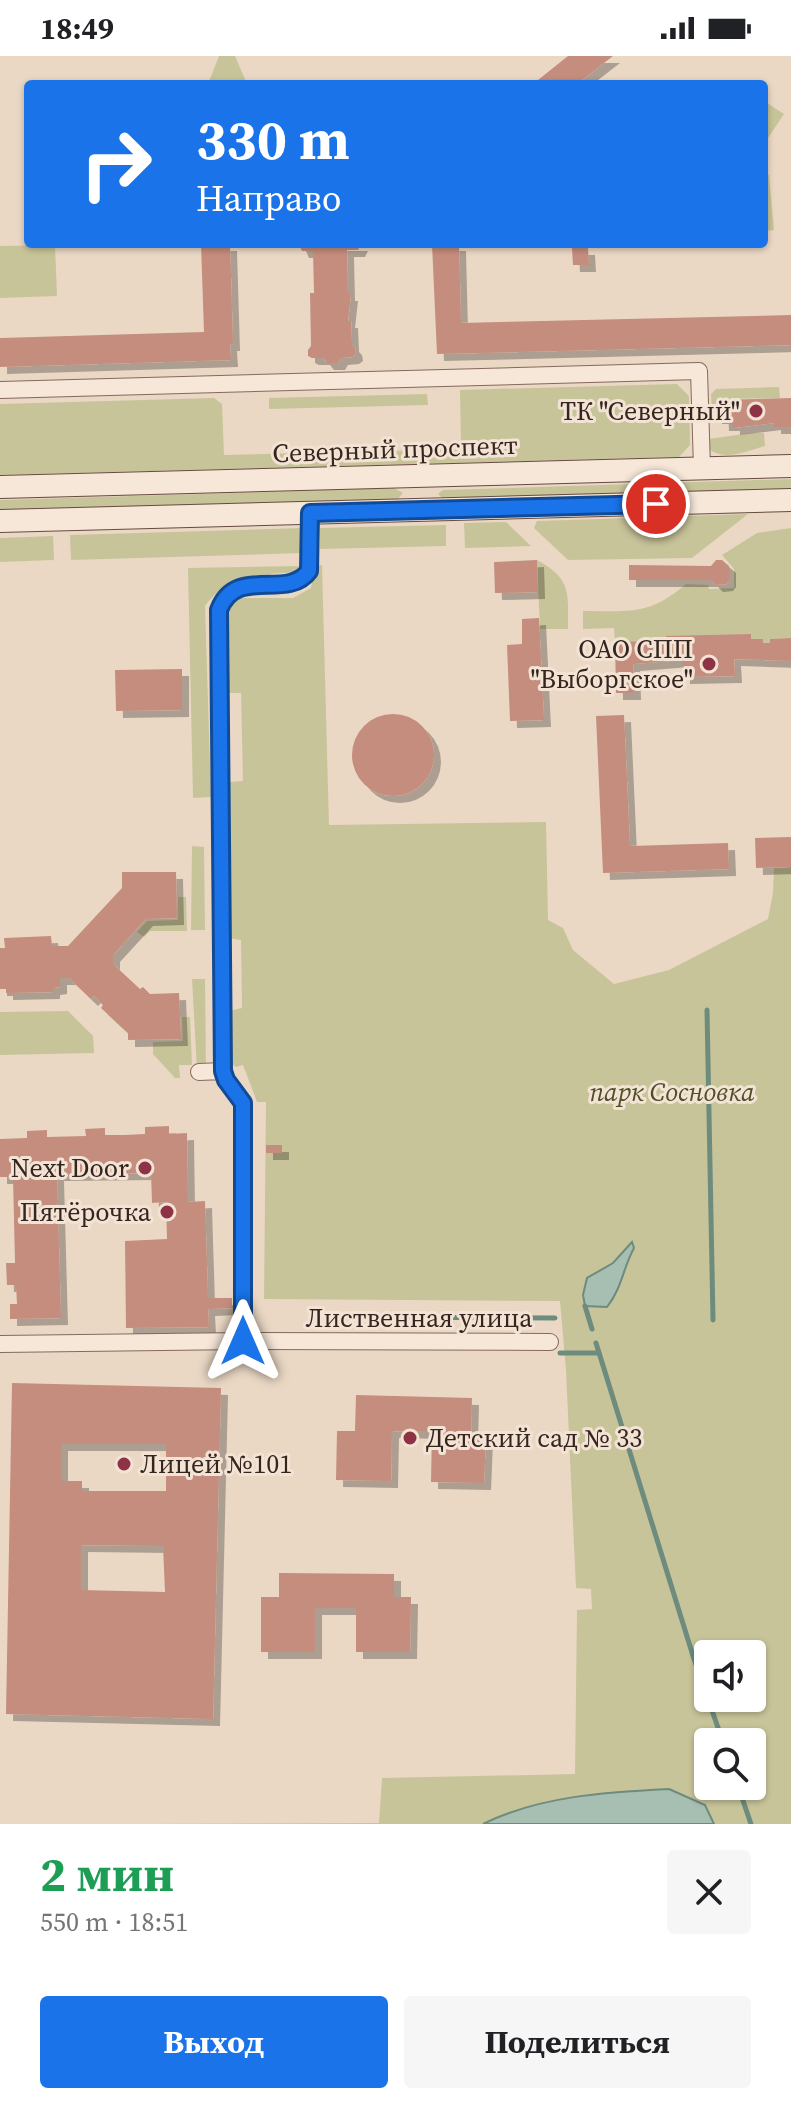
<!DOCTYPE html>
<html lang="ru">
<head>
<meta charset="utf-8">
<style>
	body { margin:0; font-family:"Source Serif 4",serif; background:#f6f6f6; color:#202124; height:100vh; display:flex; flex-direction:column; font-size:30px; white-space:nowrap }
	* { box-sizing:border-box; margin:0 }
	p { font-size:26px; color:#757577 }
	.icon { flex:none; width:44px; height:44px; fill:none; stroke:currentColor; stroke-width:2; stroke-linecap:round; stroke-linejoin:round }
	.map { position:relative; height:1768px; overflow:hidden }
	.panel { display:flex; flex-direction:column; background:#fff; flex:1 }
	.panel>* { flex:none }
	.top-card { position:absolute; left:24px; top:24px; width:744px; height:168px; border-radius:8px; box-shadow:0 2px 6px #0004; background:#1a73e8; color:#fff; overflow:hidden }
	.fabs { position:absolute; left:694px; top:1584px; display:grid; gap:16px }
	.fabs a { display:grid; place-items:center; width:72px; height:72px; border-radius:8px; background:#fff; box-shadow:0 2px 6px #0004; font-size:40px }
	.pin { position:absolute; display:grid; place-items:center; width:68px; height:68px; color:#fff; margin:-34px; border:4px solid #fff; border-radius:50%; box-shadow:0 2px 8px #0007 }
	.me { position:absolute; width:88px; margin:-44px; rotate:0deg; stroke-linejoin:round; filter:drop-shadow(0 0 6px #0008) }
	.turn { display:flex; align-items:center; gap:28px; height:168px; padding:0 40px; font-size:36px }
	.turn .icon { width:104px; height:104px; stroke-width:2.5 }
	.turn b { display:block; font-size:56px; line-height:68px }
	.round { display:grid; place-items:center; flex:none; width:84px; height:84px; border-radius:8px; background:#f6f6f6 }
	.head { display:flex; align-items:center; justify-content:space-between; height:136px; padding:0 40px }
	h1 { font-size:48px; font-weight:700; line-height:60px; color:#1e9e55 }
	.button { display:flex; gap:16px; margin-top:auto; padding:16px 40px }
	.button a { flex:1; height:92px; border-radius:8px; background:#1a73e8; color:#fff; font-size:32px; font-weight:700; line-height:92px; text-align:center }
	.button a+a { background:#f6f6f6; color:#202124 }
	.status { display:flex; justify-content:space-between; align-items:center; height:56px; padding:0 40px; background:#fff; direction:ltr }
	.status svg { height:22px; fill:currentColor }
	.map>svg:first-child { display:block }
</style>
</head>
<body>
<div class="status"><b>18:49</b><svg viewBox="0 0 49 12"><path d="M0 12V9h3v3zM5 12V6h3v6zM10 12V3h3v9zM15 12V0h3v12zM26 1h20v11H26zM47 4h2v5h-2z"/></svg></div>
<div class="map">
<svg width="791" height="1768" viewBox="0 0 791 1768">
	<defs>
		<filter id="shadow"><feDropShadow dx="7" dy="7" stdDeviation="0" flood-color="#0004"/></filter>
	</defs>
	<rect width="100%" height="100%" fill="#ead8c5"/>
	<g fill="#c8c49a" fill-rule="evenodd">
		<path d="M219,0h16l12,28h-39z"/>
		<path d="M764,45l20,13 -20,30z"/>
		<path d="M769,119l5,55 -10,1v-55z"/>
		<path d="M55,189l2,51 -57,2v-52z"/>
		<path d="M677,328l12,12 1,49 -11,12 -679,18v-71l214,-6 8,6 2,51 237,-6 -1,-59z"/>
		<path d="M779,331l1,11 -59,1 -1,10h-8l-1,-15 5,-5z"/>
		<path d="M427,338l1,11 -159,4v-11z"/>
		<path d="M752,377h12l1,13c-17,5 -40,15 -55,4l-2,-11z"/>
		<path d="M791,423v11l-348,9 -5,-5 5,-4z"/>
		<path d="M394,432l9,5 -6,7 -397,10v-10z"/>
		<path d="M748,458l-56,44 -124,2 -34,-32 3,-7z"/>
		<path d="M506,466l25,24 -66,2 -1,-25z"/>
		<path d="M446,469v21l-126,3v-21z"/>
		<path d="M302,472l1,25 -232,7 -1,-25z"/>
		<path d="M791,472v110l-21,1v4h-7v-4l-108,2v5h-7v-5l-33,1 -1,-14 -31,1v-18c46,0 66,5 103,-27l22,1 1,4 25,-1v-19l-12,-14 35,-22z"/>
		<path d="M53,480l1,24 -54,2v-24z"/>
		<path d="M537,504c35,19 31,33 31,69h-28z"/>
		<path d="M322,509l7,260 217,-3 2,98 15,8 10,22 41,34 55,-14 99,-51 5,-26 1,-25 17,-1v957h-644l232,-1 3,-45 193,-4 2,-164 15,-1 -1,-20 -15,-1 -10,-218 -6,-69 -296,-2 2,-197h-9l-14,-37 -7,2 -5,-4 -2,-52 13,-3 -1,-68 -13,-2 2,-156 13,-1 -2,-88h-13c-1,-24 -12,-81 8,-95h57l18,-10 3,-22zM708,1598h44v44h-44zM708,1686h44v44h-44z"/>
		<path d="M304,510l-6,6c-38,3 -68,0 -93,34l6,191 -18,1 -5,-230z"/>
		<path d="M192,790l12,1 1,83h-14z"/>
		<path d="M178,841h8l1,34h-37l-6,6 -7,-5 10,-11 31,-1z"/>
		<path d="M192,923h13l1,90 -9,1z"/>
		<path d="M68,955l25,25 1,17 -94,2v-43z"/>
		<path d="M182,961h8l2,48h-13l1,13h-5l-22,-24v-12l30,-1z"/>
	</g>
	<g fill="#a7beb2" stroke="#6e8c7e" stroke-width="2">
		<path d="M632,1186l2,6c-11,20 -12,40 -27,59l-22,-1 -2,-11 4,-17 26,-15z"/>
		<path d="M669,1733l36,16 9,19h-231c56,-28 124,-32 186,-35z"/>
	</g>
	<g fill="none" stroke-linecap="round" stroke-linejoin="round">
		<g stroke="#6e8c7e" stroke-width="5">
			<path d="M707,954l6,310"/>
			<path d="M585,1250l7,23"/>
			<path d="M346,1261l209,1"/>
			<path d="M596,1287l98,316 29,83"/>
			<path d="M560,1297h39"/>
			<path d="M738,1730l13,38"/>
		</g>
	</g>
	<g fill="#c58d7e" fill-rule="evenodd" filter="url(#shadow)">
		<path d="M568,0h45l-36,28h-44z"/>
		<path d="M201,188h29l3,100h-3l1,16 -231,7v-29l204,-6z"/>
		<path d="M299,188h62l-3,6h-11l1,44h3l-3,27h3l1,24 3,3 1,6 -4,3 -11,1 -3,5h-11l-4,-5h-11l-4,-2v-6l3,-4 -1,-53h4l-1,-42h-11z"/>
		<path d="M432,188h27l2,79 330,-8v30l-354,9z"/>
		<path d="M572,192h16l1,17h-16z"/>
		<path d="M791,342v29h-17v-4l-41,5v-4h-11l-1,-24z"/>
		<path d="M537,504l1,32 -43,1 -1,-31z"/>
		<path d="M716,504h6l7,6v14l-3,4 -10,1 -5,-5h-82v-15l82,1z"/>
		<path d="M539,562l5,102 -34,1 -3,-76 15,-1v-25z"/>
		<path d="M751,578v5h12v4h7v-4l21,-1v23l-57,-2 1,17 -52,1v-17l-50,4 1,29h-18l-1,-51 33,-1v5h7v-5h11v-5z"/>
		<path d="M182,613v41l-66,1 -1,-41z"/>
		<circle cx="393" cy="699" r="41"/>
		<path d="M624,659l6,131 98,-3 1,26 -126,4 -7,-157z"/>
		<path d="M791,781v30l-35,1 -1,-30z"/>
		<path d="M122,816h54l1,46 -31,1 -33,36v9l27,25 3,-2 7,7 29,-1 2,46 -53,1v-7l-27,-25 2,-3 -9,-9 -3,3 -22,-21h-9v9l-7,1v4l-47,1v-4h-6v-41h5l-1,-10 47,-2 1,10h16l54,-58z"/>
		<path d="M169,1070v8l18,-1 1,69 17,-1 3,97h24v10l-24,1 1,18 -83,1 -1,-87 42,-2 -1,-37 -14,1 -1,-30 -94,1 4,144 -51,1v-15h7l-1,-19h-9l-1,-22h9l-2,-86h-13v-38l27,-1v-7l20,-1v7l39,-1 -1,-7 20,-1v7h19l21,-1v-7z"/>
		<rect x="266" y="1089" width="16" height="8"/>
		<path d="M12,1327l209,5 -8,331 -207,-5zM61,1388h105v47h-84v-10h-21zM81,1489l82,1 2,46 -84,-2z"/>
		<path d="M356,1339l116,3 -1,37h15l-2,48 -53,-1 1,-50 -40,-1 -1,50 -55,-1 1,-49h18z"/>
		<path d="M279,1517l115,1v23h17l-1,55h-54v-44h-41v44h-54v-55h18z"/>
	</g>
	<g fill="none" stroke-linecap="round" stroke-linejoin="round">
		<g stroke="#84695d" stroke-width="18">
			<g id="minor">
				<path d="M0,334l699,-19 3,97"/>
				<path d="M223,1015l-4,-461c17,-45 68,-9 90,-39l1,-58"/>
				<path d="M199,1016l24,-1 3,9 17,23v238"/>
				<path d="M0,1288l243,-3 307,1"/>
			</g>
		</g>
		<g stroke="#664b40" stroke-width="24">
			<g id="secondary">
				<path d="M0,431l791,-21"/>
				<path d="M0,465l791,-21"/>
			</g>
		</g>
		<use href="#minor" stroke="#f6e7d8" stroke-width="16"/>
		<use href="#secondary" stroke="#f6e7d8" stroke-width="22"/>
	</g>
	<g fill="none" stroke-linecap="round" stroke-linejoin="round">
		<g stroke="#114b97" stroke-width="20">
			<path id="route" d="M243,1285v-238l-17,-23 -3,-9 -4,-461c17,-45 68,-9 90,-39l1,-58 346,-9"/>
		</g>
		<use href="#route" stroke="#1a73e8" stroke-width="14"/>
	</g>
	<g fill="#8e3246" stroke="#f3e3d4" stroke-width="3">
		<circle cx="756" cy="355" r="8"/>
		<circle cx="709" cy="608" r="8"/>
		<circle cx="145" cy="1112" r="8"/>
		<circle cx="167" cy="1156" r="8"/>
		<circle cx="410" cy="1382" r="8"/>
		<circle cx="124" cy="1408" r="8"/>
	</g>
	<g text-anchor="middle" stroke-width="6" stroke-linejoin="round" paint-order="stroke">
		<g font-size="26" fill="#35251f" stroke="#f3e3d4" text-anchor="end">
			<text x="740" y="364">ТК "Северный"</text>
			<text x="693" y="602">ОАО СПП<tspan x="693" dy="30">"Выборгское"</tspan></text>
			<text x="129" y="1121">Next Door</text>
			<text x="151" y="1165">Пятёрочка</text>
			<text x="426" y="1391" text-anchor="start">Детский сад № 33</text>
			<text x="140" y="1417" text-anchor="start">Лицей №101</text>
		</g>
		<g font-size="26" fill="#35251f" stroke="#f3e3d4">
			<text transform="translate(395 393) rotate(-2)" y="9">Северный проспект</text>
			<text x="419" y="1271">Лиственная улица</text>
		</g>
		<g font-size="26" font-style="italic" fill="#4e5028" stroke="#f3e3d4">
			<text x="672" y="1045">парк Сосновка</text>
		</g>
	</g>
</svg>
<div class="fabs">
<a><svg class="icon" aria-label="sound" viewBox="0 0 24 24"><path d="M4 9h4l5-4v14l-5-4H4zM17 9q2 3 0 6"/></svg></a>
<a><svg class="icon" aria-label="search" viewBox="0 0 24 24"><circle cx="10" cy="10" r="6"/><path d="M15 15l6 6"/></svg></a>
</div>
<div class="pin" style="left:656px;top:448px;background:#d93025"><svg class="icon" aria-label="arrive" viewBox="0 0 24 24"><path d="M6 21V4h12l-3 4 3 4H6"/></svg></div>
<svg class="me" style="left:243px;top:1285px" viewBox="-20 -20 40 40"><path d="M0-17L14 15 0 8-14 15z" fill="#1a73e8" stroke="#fff" stroke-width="4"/></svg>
<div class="top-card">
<div class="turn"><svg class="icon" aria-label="right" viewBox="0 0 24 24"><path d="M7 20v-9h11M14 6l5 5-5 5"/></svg><div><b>330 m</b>Направо</div></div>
</div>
</div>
<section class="panel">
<div class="head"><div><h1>2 мин</h1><p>550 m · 18:51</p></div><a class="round"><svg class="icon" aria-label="close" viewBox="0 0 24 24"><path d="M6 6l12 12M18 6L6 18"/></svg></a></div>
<div class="button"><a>Выход</a><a>Поделиться</a></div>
</section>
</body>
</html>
